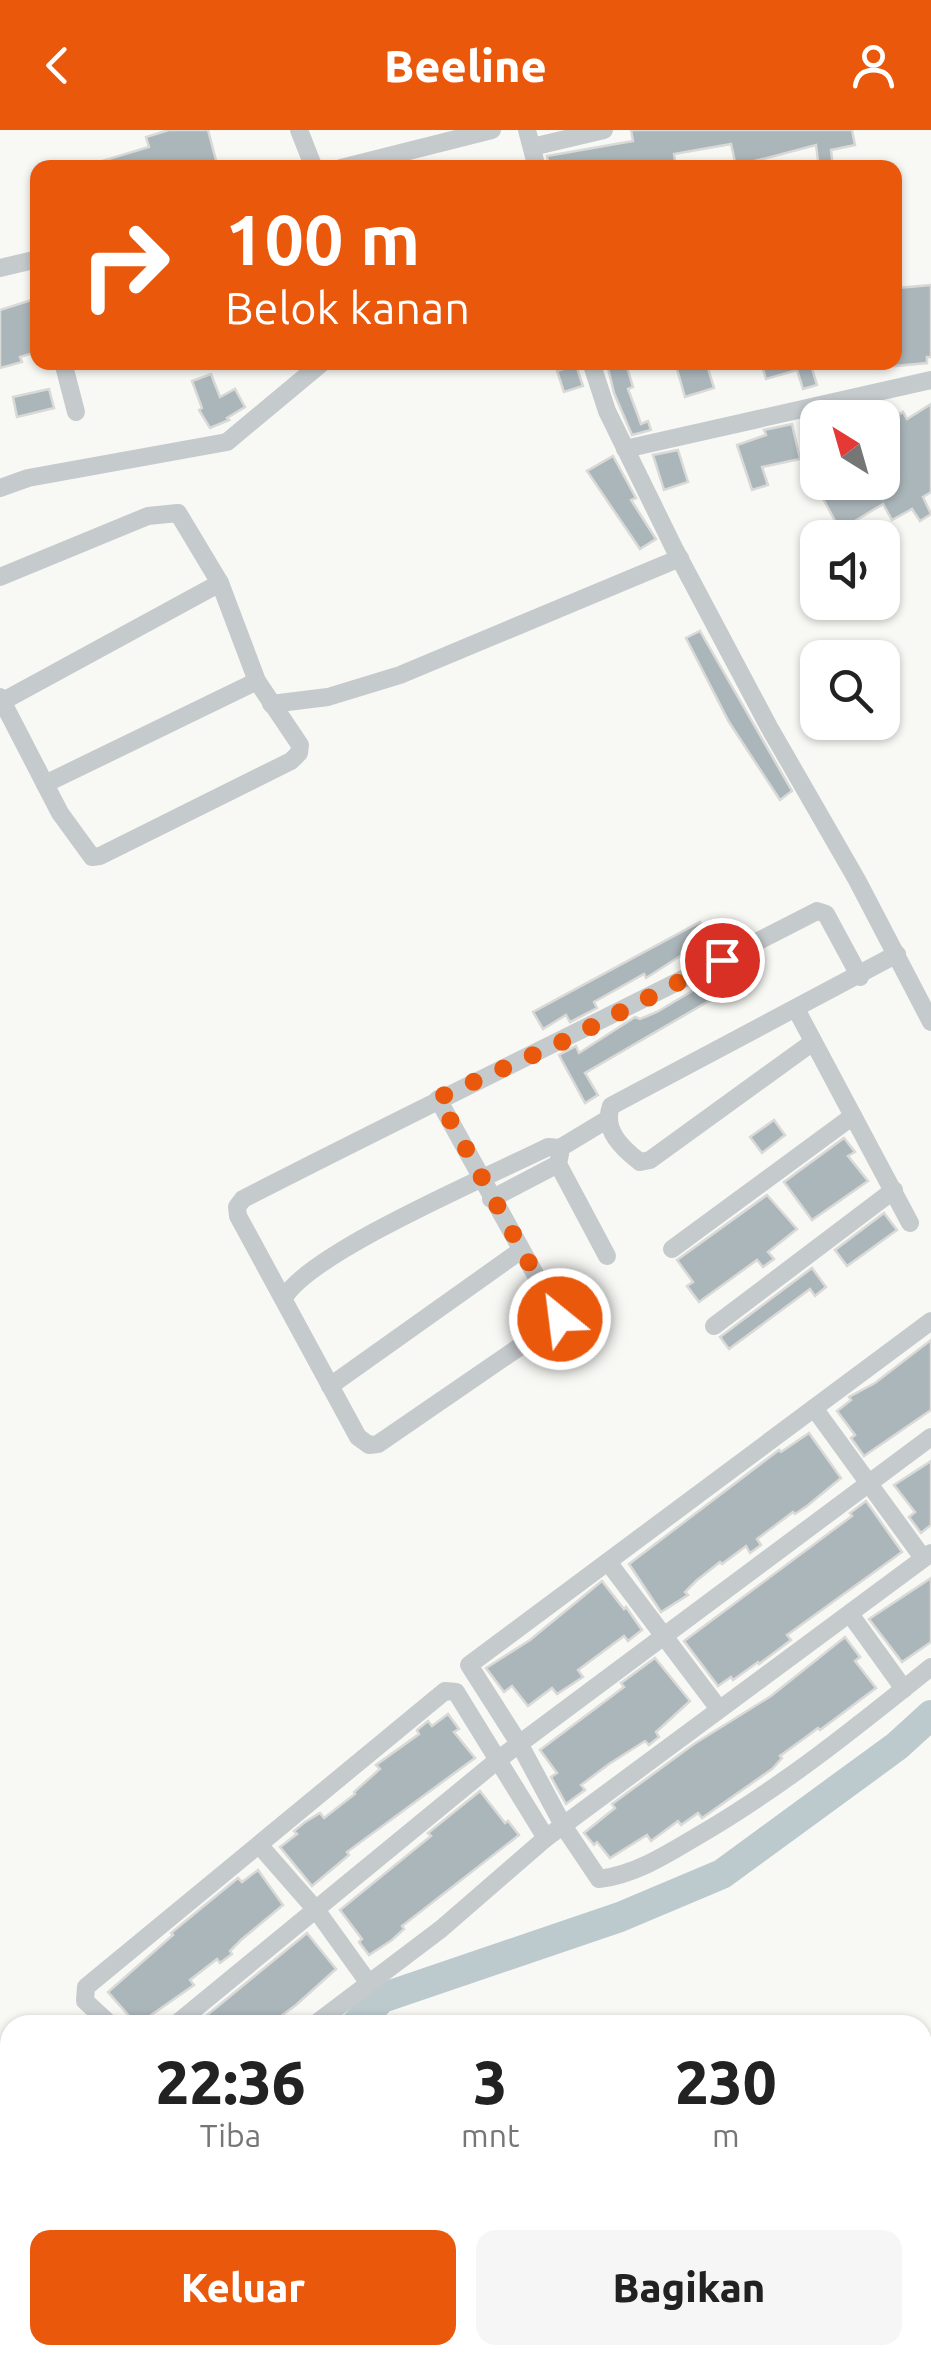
<!DOCTYPE html>
<html lang="id">
<head>
<meta charset="utf-8">
<style>
	body { margin:0; font-family:Ubuntu,sans-serif; background:#f6f6f6; color:#222; height:100vh; display:flex; flex-direction:column; font-size:38px; white-space:nowrap }
	* { box-sizing:border-box; margin:0 }
	p { font-size:32px; color:#767676 }
	.icon { flex:none; width:55px; height:55px; fill:none; stroke:currentColor; stroke-width:2; stroke-linecap:round; stroke-linejoin:round }
	.map { position:relative; flex:1; overflow:hidden }
	.panel { position:absolute; left:0px; top:1885px; width:932px; height:350px; display:flex; flex-direction:column; background:#fff; border-radius:30px 30px 0 0; box-shadow:0 2px 8px #0004 }
	.panel>* { flex:none }
	.top-card { position:absolute; left:30px; top:30px; width:872px; height:210px; border-radius:20px; box-shadow:0 2px 8px #0004; background:#ea580c; color:#fff; overflow:hidden }
	.needle { width:65px; rotate:323deg }
	.controls { position:absolute; left:800px; top:270px; display:grid; gap:20px }
	.controls a { display:grid; place-items:center; width:100px; height:100px; border-radius:20px; background:#fff; box-shadow:0 2px 8px #0004; font-size:50px }
	.pin { position:absolute; display:grid; place-items:center; width:85px; height:85px; color:#fff; margin:-42px; border:5px solid #fff; border-radius:50%; box-shadow:0 2px 10px #0007 }
	.me { position:absolute; width:110px; margin:-55px; rotate:331deg; stroke-linejoin:round; filter:drop-shadow(0 0 8px #0008) }
	.turn { display:flex; align-items:center; gap:35px; height:210px; padding:0 30px; font-size:45px }
	.turn .icon { width:130px; height:130px; stroke-width:2.5 }
	.turn b { display:block; font-size:70px; line-height:85px }
	.eta { display:flex; justify-content:space-evenly; align-items:center; height:170px; text-align:center }
	.eta b { font-size:60px; font-weight:800; line-height:70px }
	.primary-button { display:flex; gap:20px; margin-top:auto; padding:20px 30px }
	.primary-button a { flex:1; height:115px; border-radius:20px; background:#ea580c; color:#fff; font-size:40px; font-weight:800; line-height:115px; text-align:center }
	.primary-button a+a { background:#f6f6f6; color:#222 }
	header { display:flex; justify-content:space-between; align-items:center; height:130px; padding:0 30px; background:#ea580c; color:#fff; font-size:45px; font-weight:800 }
	.map>svg:first-child { display:block }
</style>
</head>
<body>
<header><svg class="icon" aria-label="back" viewBox="0 0 24 24"><path d="M15 5l-7 7 7 7"/></svg>Beeline<svg class="icon" aria-label="person" viewBox="0 0 24 24"><circle cx="12" cy="8" r="4"/><path d="M4 21q1-7 8-7t8 7"/></svg></header>
<div class="map">
<svg width="931" height="2235" viewBox="0 0 931 2235">
	<rect width="100%" height="100%" fill="#f8f8f5"/>
	<g fill="none" stroke-linecap="round" stroke-linejoin="round">
		<g stroke="#bccace" stroke-width="30">
			<path d="M355,1895l27,-27 238,-81 102,-43 175,-128 34,-31"/>
			<path d="M135,2235l10,-10"/>
		</g>
	</g>
	<g fill="#abb6ba" stroke="#d9d9d7" stroke-width="2.5">
		<path d="M169,0h39l10,38h-125l-1,-4 57,-17 -3,-10z"/>
		<path d="M631,0h221l3,15 -24,5 2,18h-14l-3,-23 -80,21 -5,-22 -57,10 2,14h-127l-2,-12 86,-15z"/>
		<path d="M931,155v72h-4v6l-32,3 3,-78z"/>
		<path d="M38,168v45l-4,1 3,8 -17,5 2,5 -22,6v-58z"/>
		<path d="M675,232h31l8,26 -29,9z"/>
		<path d="M761,232h49l7,23 -14,4 -6,-19 -31,9z"/>
		<path d="M626,234l7,23 -5,2 13,35 7,-3 3,9 -19,5 -18,-42 -6,-25z"/>
		<path d="M576,235l7,21 -19,6 -7,-21z"/>
		<path d="M211,244l9,23 15,-8 10,18 -18,11 2,2 -19,8 -11,-18 3,-2 -10,-27z"/>
		<path d="M49,259l5,19 -37,9 -4,-20z"/>
		<path d="M931,274v88l-8,5 8,17 -11,7 -8,-12 -20,11 -9,-16 -43,26 -26,-48h68v-60l21,-10 4,7z"/>
		<path d="M792,294l8,35 -38,8 6,18 -16,5 -15,-45 29,-10 -2,-5z"/>
		<path d="M678,320l10,32 -24,8 -11,-35z"/>
		<path d="M613,326l23,42 -5,2 25,39 -16,10 -53,-78z"/>
		<path d="M700,501l92,160 -12,9 -51,-78 -43,-84z"/>
		<path d="M700,792l10,15 -64,41 -2,-4 -50,28 3,6 -27,14 -4,-7 -23,14 -10,-17z"/>
		<path d="M724,842l9,15 -148,86 13,22 -13,8 -26,-48 17,-9 3,7 56,-36 5,2 17,-7z"/>
		<path d="M774,990l11,15 -23,18 -12,-16z"/>
		<path d="M844,1008l11,14 -7,4 20,25 -56,39 -28,-38z"/>
		<path d="M767,1065l30,34 -29,23 6,7 -11,8 -6,-7 -58,42 -12,-16 6,-4 -16,-22z"/>
		<path d="M884,1083l13,17 -50,36 -12,-16z"/>
		<path d="M812,1138l14,19 -11,9 -5,-7 -81,60 -9,-12z"/>
		<path d="M931,1210v70l-67,46 -13,-18 4,-3 -18,-24 14,-11 -2,-3 26,-14z"/>
		<path d="M809,1303l32,45 -34,28 -12,8 -2,-2 -36,27 4,6 -11,8 -4,-7 -24,18 -2,-2 -24,19 -11,11 3,3 -27,17 -32,-48 150,-114 2,2z"/>
		<path d="M931,1331v64l-10,8 -12,-16 6,-5 -21,-27z"/>
		<path d="M866,1371l36,51 -115,83 4,5 -32,24 -1,-2 -25,18 -2,-3 -13,9 -34,-45 168,-125 -2,-3z"/>
		<path d="M931,1448v64l-29,20 -33,-43z"/>
		<path d="M602,1451l22,28 2,-2 16,23 -14,11 -4,-5 -46,34 5,7 -26,17 -5,-6 -24,18 -16,-20 -8,6 -18,-24 44,-28z"/>
		<path d="M845,1507l15,20 -5,4 21,27 -56,42 -2,-2 -12,9 -26,19 2,2 -10,11 -70,49 -4,-5 -17,12 -3,-4 -27,20 -4,-6 -37,23 -13,-16 -3,3 -10,-12 31,-25 -3,-4 82,-60 77,-48z"/>
		<path d="M655,1528l35,43 -34,31 3,5 -10,8 -4,-4 -36,23 -28,21 4,5 -19,14 -15,-27 6,-4 -17,-23 84,-63 -3,-4z"/>
		<path d="M448,1584l11,15 -5,3 21,26 -128,94 2,3 -37,31 -32,-39 17,-13 -3,-3 11,-9 15,-9 4,5 31,-24 -1,-2 26,-23 -4,-4 43,-31 -2,-4 11,-9 4,5z"/>
		<path d="M480,1661l25,32 3,-2 11,14 -117,91 2,3 -12,11 -23,15 -10,-13 3,-3 -22,-29 91,-74 -3,-3z"/>
		<path d="M258,1740l25,35 -42,35 -11,11 2,3 -12,9 -3,-4 -27,21 4,5 -57,40 -29,-33 65,-57 -2,-2 67,-55 4,4z"/>
		<path d="M307,1803l29,36 -40,36 -27,20h-74z"/>
	</g>
	<g fill="none" stroke-linecap="round" stroke-linejoin="round">
		<g stroke="#c5cacd" stroke-width="18">
			<path d="M299,0l15,38"/>
			<path d="M527,0l10,38"/>
			<path d="M532,17l72,-17"/>
			<path d="M341,38l151,-38"/>
			<path d="M0,138l38,-9"/>
			<path d="M63,232l13,50"/>
			<path d="M591,232l16,49 67,137 95,179 88,153 74,142"/>
			<path d="M625,319l306,-69"/>
			<path d="M0,358l28,-10 199,-36 96,-80"/>
			<path d="M0,447l148,-61 30,-3 42,70 37,98 43,64 -1,8 -8,8 -191,95 -8,1 -32,-44 -60,-116"/>
			<path d="M3,571l217,-118"/>
			<path d="M271,574l57,-7 72,-22 280,-117"/>
			<path d="M45,654l212,-103"/>
			<path d="M796,879l114,214"/>
			<path d="M813,912l-163,118 -10,2c-17,-13 -38,-32 -29,-56l286,-152"/>
			<path d="M438,969l122,220 -182,125 -9,1 -11,-8 -120,-221 -1,-9 6,-8c191,-98 384,-190 574,-288l9,3 34,63"/>
			<path d="M558,1034l49,92"/>
			<path d="M491,1069l67,-35 2,-10"/>
			<path d="M672,1119l181,-133"/>
			<path d="M284,1168c26,-46 210,-124 264,-151l12,1 48,-29"/>
			<path d="M931,1191l-462,344 51,80 44,82 35,52c35,-4 67,-24 97,-42 86,-50 158,-108 235,-170"/>
			<path d="M714,1196l180,-136"/>
			<path d="M330,1256l190,-135"/>
			<path d="M814,1278l109,150"/>
			<path d="M608,1432l111,147"/>
			<path d="M850,1484l54,75"/>
			<path d="M260,1716l57,65 51,71"/>
			<path d="M111,1895l-26,-24 1,-14 359,-296 11,1 90,146"/>
			<path d="M175,1895l324,-266 432,-322"/>
			<path d="M314,1895l127,-96 105,-91 385,-285"/>
		</g>
	</g>
	<g fill="none" stroke-linecap="round" stroke-linejoin="round">
		<path stroke="#ea580c" stroke-width="18" stroke-dasharray="0 32.4" d="M560,1189l-122,-221 126,-57 158,-81"/>
	</g>
</svg>
<div class="controls">
<a><svg class="needle" viewBox="-14 -14 28 28"><path d="M0-13l5 13h-10z" fill="#e53935"/><path d="M0 13l5-13h-10z" fill="#767676"/></svg></a>
<a><svg class="icon" aria-label="sound" viewBox="0 0 24 24"><path d="M4 9h4l5-4v14l-5-4H4zM17 9q2 3 0 6"/></svg></a>
<a><svg class="icon" aria-label="search" viewBox="0 0 24 24"><circle cx="10" cy="10" r="6"/><path d="M15 15l6 6"/></svg></a>
</div>
<div class="pin" style="left:722px;top:830px;background:#d93025"><svg class="icon" aria-label="arrive" viewBox="0 0 24 24"><path d="M6 21V4h12l-3 4 3 4H6"/></svg></div>
<svg class="me" style="left:560px;top:1189px" viewBox="-20 -20 40 40"><circle r="17" fill="#ea580c" stroke="#fff" stroke-width="3"/><path d="M0-11L8 9 0 5-8 9z" fill="#fff"/></svg>
<div class="top-card">
<div class="turn"><svg class="icon" aria-label="right" viewBox="0 0 24 24"><path d="M7 20v-9h11M14 6l5 5-5 5"/></svg><div><b>100 m</b>Belok kanan</div></div>
</div>
<section class="panel">
<div class="eta">
<div><b>22:36</b><p>Tiba</p></div>
<div><b>3</b><p>mnt</p></div>
<div><b>230</b><p>m</p></div>
</div>
<div class="primary-button"><a>Keluar</a><a>Bagikan</a></div>
</section>
</div>
</body>
</html>
